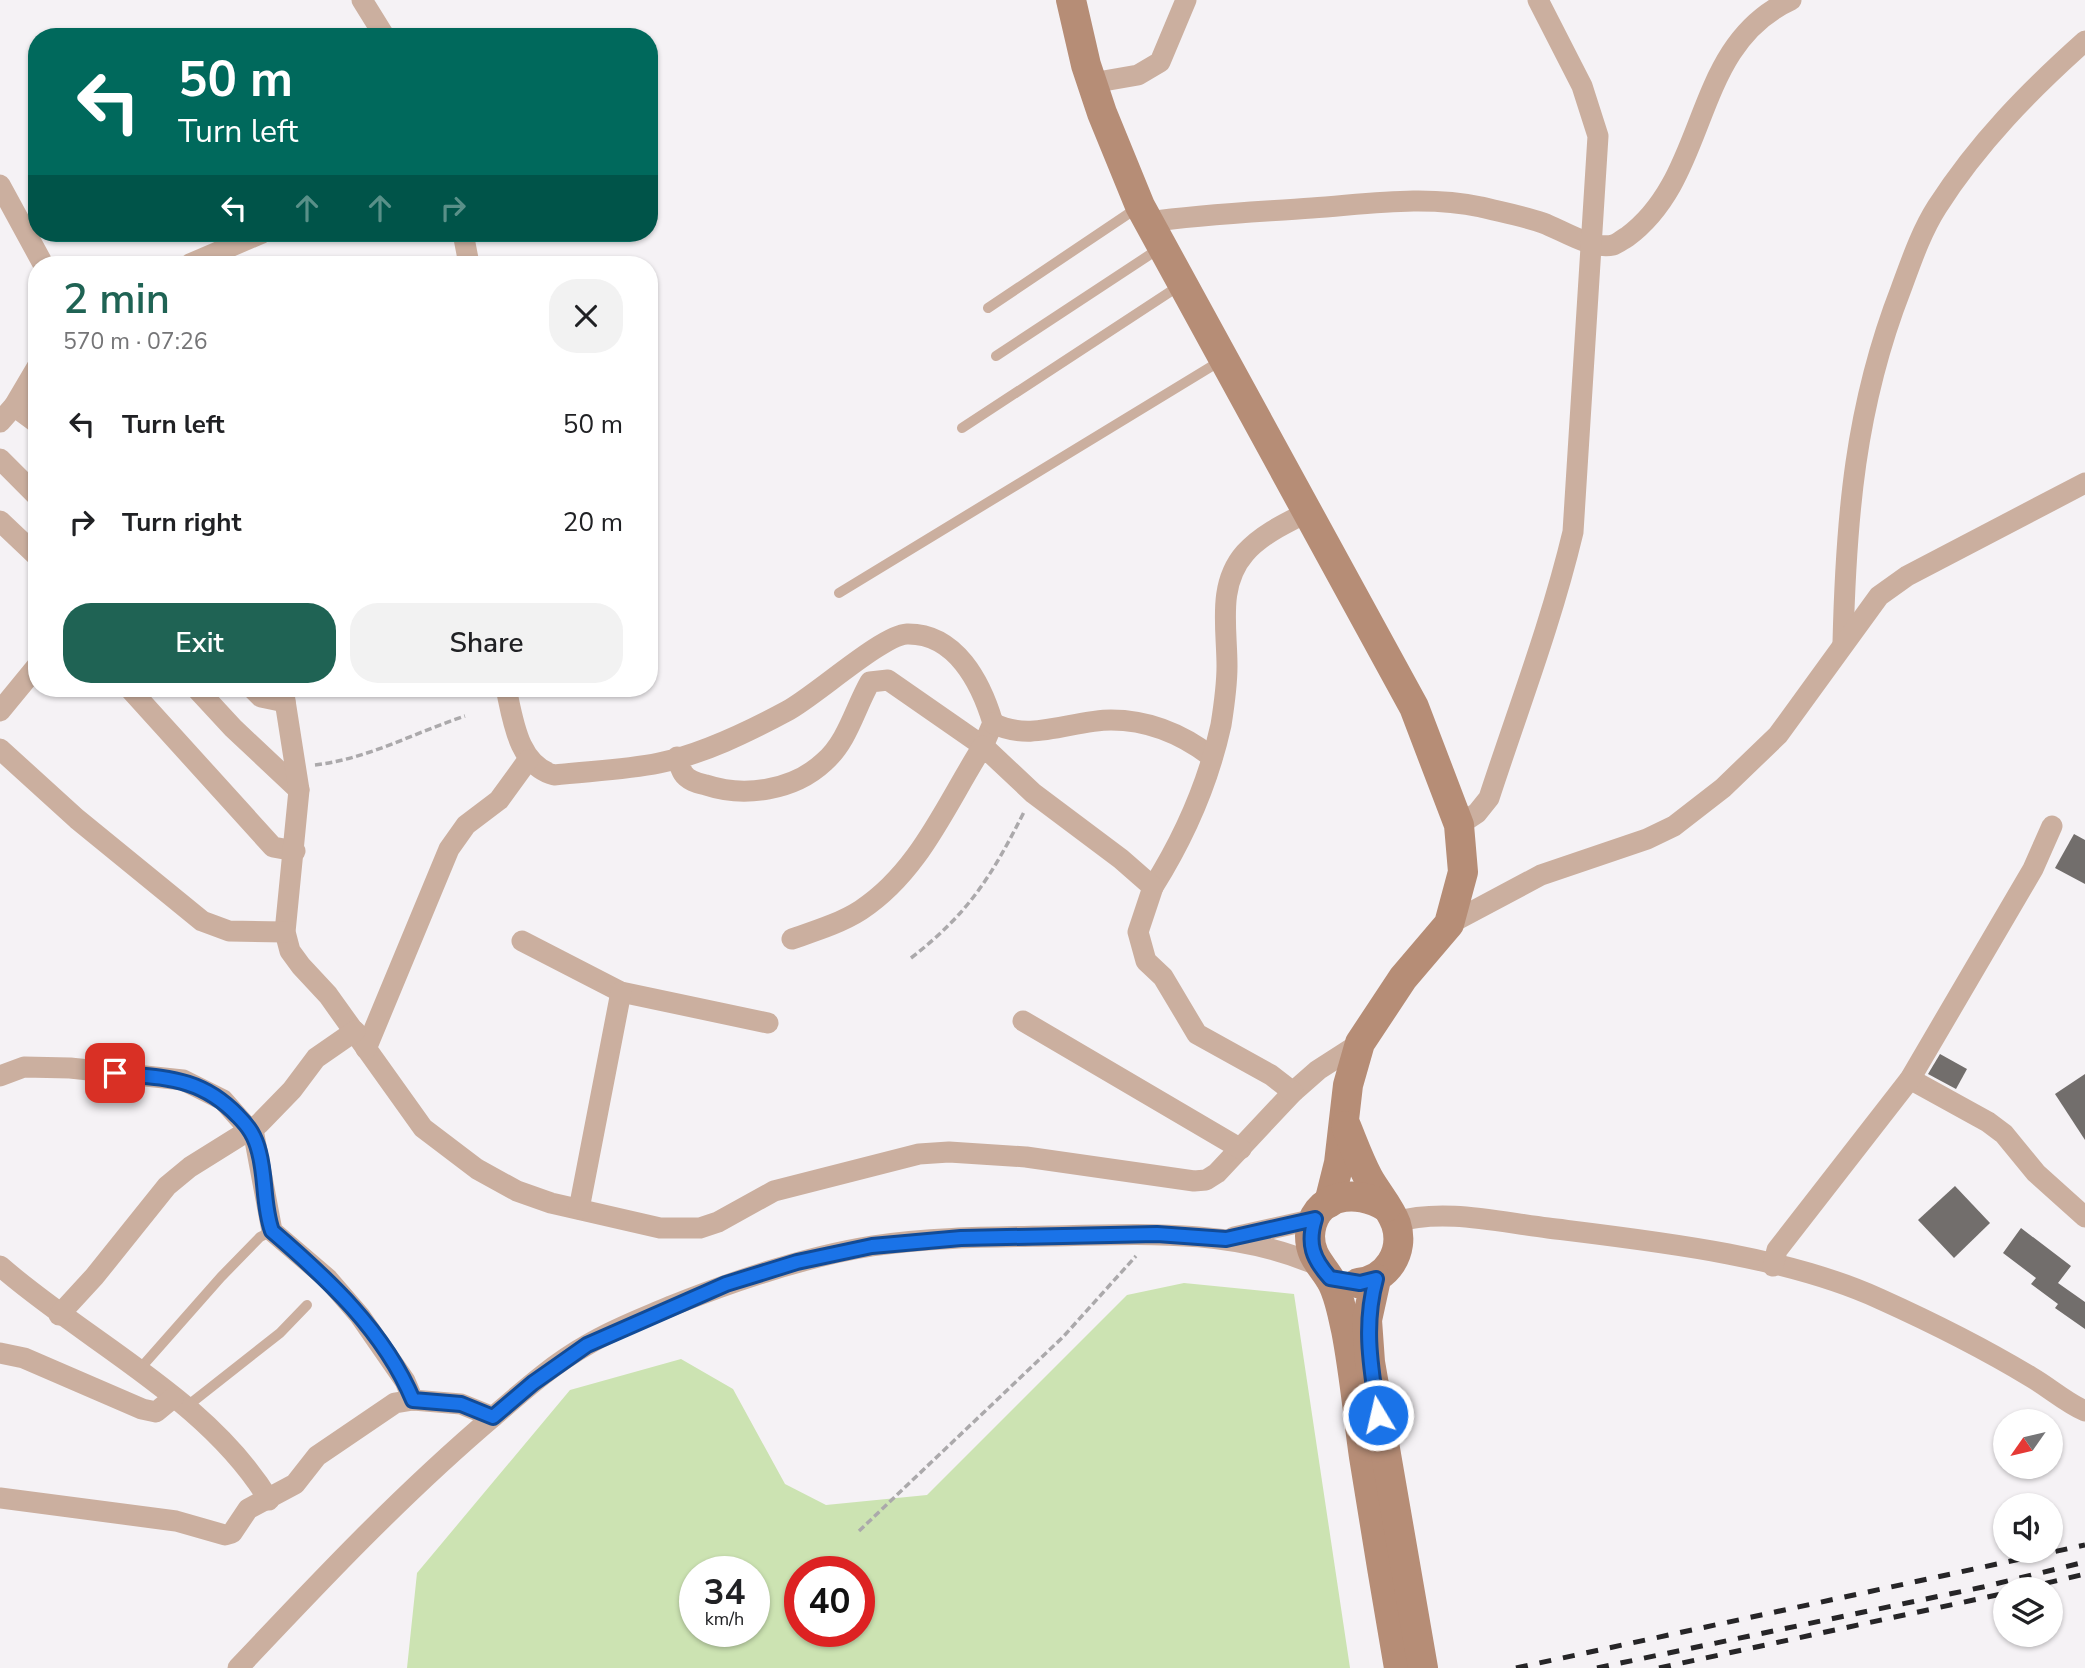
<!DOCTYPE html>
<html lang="en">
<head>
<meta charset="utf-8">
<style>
	body { margin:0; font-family:"Nunito Sans",sans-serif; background:#f2f2f2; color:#202124; height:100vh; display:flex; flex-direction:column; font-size:26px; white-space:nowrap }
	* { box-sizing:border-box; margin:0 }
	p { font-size:23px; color:#757577 }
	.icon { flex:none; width:38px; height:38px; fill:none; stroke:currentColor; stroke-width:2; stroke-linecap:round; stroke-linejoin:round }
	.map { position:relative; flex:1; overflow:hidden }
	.sheet { position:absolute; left:28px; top:256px; width:630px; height:441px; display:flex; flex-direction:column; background:#fff; border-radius:28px; box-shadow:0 2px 5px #0004 }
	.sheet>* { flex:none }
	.guide { position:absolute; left:28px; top:28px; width:630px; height:214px; border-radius:28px; box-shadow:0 2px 5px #0004; background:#00695c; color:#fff; overflow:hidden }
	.needle { width:46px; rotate:236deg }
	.buttons { position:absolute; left:1993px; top:1409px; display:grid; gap:14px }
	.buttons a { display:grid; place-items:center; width:70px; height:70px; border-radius:50%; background:#fff; box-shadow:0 2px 5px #0004; font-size:35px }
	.speed { position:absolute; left:679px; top:1556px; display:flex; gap:14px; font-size:35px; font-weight:700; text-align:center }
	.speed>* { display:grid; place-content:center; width:91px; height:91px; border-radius:50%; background:#fff; box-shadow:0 2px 5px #0004; line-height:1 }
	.speed small { font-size:18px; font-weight:400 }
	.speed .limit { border:10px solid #d22; background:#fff; color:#111 }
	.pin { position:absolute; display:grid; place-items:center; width:60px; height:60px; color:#fff; margin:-30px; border-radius:14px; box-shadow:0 4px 10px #0006 }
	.me { position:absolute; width:77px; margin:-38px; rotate:351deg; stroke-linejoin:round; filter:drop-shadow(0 0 5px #0008) }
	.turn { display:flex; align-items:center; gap:24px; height:147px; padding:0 35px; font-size:32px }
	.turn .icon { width:91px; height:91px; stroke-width:2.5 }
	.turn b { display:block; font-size:49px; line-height:60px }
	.lanes { display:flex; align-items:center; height:66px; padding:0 35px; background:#0003; justify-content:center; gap:35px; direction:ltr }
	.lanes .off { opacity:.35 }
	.round { display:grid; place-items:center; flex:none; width:74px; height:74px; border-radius:28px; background:#f2f2f2 }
	.head { display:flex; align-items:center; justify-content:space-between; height:119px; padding:0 35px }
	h1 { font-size:42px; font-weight:600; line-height:52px; color:#1f6354 }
	.primary-button { display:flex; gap:14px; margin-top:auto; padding:14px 35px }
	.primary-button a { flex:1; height:80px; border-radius:28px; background:#1f6354; color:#fff; font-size:28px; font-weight:600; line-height:80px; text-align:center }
	.primary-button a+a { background:#f2f2f2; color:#202124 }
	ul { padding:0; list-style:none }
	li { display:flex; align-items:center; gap:21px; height:98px; padding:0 35px }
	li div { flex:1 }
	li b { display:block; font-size:26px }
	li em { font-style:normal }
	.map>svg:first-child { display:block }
</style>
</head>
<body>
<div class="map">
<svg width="2085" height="1668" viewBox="0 0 2085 1668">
	<rect width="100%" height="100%" fill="#f5f2f5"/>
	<path fill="#cce3b2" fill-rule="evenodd" d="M1184,1283l110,11 56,374h-943l10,-95 153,-183 111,-31 52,30 52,95 41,21 101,-10 200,-200zM695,1572h59v59h-59zM800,1572h59v59h-59z"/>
	<g fill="#726e6c">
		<path d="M2074,834l11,6v44l-30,-16z"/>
		<path d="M1940,1054l27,15 -11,20 -28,-15z"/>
		<path d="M2085,1074v66l-30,-46z"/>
		<path d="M1955,1186l35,37 -36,35 -36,-38z"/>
		<path d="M2021,1228l50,38 -13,17 27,19v27l-30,-21 3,-4 -27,-20 5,-6 -33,-25z"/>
	</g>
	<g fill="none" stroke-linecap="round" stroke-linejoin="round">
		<g stroke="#aba9ab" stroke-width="3.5" stroke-dasharray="7 3.5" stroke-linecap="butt">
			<path d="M315,765c52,-6 99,-32 150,-49"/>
			<path d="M911,958c58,-45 80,-81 113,-146"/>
			<path d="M859,1531l204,-194 73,-81"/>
		</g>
		<g stroke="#cbaf9f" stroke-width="10">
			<path d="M988,308l149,-100"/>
			<path d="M996,356l164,-108"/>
			<path d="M962,428l220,-144"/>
			<path d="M839,593l383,-233"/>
			<path d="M138,1371l83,-94 39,-40 12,-6"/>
			<path d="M186,1407l94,-74 27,-28"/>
		</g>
		<g stroke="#cbaf9f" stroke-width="21">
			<path d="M362,0l23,37"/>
			<path d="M1092,83l46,-8 22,-13 26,-62"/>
			<path d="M0,185l43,79"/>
			<path d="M1149,222c54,-8 109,-10 163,-14 57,-4 113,-13 169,-1 20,5 42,9 62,16 19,7 49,27 70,22 4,-1 10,-6 14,-8 84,-62 63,-191 164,-237"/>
			<path d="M463,233l6,31"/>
			<path d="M190,264l72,-31"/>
			<path d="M14,406l23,17"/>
			<path d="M0,422l14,-16 23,-39"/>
			<path d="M0,459l37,37"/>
			<path d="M0,521l37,35"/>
			<path d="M1843,643c3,-125 12,-236 58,-354 10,-27 20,-57 36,-82 41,-64 92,-116 148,-166"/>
			<path d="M129,688l144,159 22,4"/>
			<path d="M196,688l37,40 66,62"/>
			<path d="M252,688l9,9 24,5"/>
			<path d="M283,688l16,102 -14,142 5,19 11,15 27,29 95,133 54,41 40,22 34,12 109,25h40l18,-6 56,-31 145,-37 30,-2 77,5 168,24 12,-1 11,-7 76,-81 25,-22 42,-27"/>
			<path d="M506,688c7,32 12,77 48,87 35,-4 71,-5 105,-12 44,-9 89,-31 128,-52 27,-14 95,-76 120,-77 49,-1 74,49 86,89l-10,23 -95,-66 -18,2c-15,26 -22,59 -46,80 -30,28 -79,36 -118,23 -8,-2 -18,-4 -23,-12 -3,-5 -4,-11 -6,-16"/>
			<path d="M0,711l37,-45"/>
			<path d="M993,723c37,20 79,-3 118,-3 39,0 71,14 101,37"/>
			<path d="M0,749l77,70 125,102 27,10 56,1"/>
			<path d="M1459,825l18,-12 12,-15c29,-89 62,-174 84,-266l25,-396 -16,-50 -44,-86"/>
			<path d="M1153,887c32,-51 55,-103 68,-162 3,-19 6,-40 6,-59 0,-39 -10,-81 18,-113 17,-19 41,-30 63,-41"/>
			<path d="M1449,924l92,-49 106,-36 27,-13 49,-38 55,-53 101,-139 28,-20 178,-93"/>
			<path d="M792,939c23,-8 49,-16 69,-29 59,-39 85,-106 122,-164l50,47 88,66 32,28 -15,45 8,29 17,16 34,57 74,41 22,17"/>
			<path d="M522,941l99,51 147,31"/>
			<path d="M1023,1021l218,128"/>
			<path d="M366,1049l83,-200 17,-24 33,-25 29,-40"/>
			<path d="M0,1076l24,-9 46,1 113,12 40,20 31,35 18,96 56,48 32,37 45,65 8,19"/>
			<path d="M1910,1079l78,43 16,12 32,39 49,44"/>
			<path d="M579,1209l42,-217"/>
			<path d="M1395,1222c49,-14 103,0 153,6 105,13 236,27 332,71 51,23 103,49 151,78 19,11 34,25 54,34"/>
			<path d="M1234,1237l81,-18"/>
			<path d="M0,1266c87,76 208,133 269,234"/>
			<path d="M1773,1266l4,-16 133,-171 123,-210 19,-43"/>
			<path d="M59,1315l35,-38 73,-91 23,-19 69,-43 33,-34 24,-32 39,-27"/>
			<path d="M0,1353l24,5 118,51 14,3 17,-14"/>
			<path d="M0,1498l176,23 49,14 7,-2 16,-24 47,-25 22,-28 78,-53 18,-3 48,4 32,13"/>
			<path d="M238,1668c82,-87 164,-174 256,-252 29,-25 59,-52 93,-71 26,-16 56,-27 84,-39 65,-26 132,-49 201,-60 59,-9 120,-9 179,-10 91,-2 183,-8 268,30"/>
		</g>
		<g stroke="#b68d76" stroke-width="30">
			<path d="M1071,0l15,65 16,48 38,93 274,501 45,118 4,47 -14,52 -46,54 -43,65 -12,42 -9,78 -10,40"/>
			<path d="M1346,1126c7,17 13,34 22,51 8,15 22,30 28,47 9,28 -9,56 -38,59"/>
			<path d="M1386,1207c-29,-19 -74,-14 -76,29 0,20 11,28 20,43 9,14 12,34 16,51 8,41 12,85 18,127 11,70 23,141 35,211"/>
			<path d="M1376,1279l-9,41 3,42 53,306"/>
		</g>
		<g stroke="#262527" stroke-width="5" stroke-dasharray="12 12" stroke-linecap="butt">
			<path d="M2022,1589l63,-15"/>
			<path d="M1516,1668l569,-123"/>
			<path d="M1597,1668l386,-81 102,-25"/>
			<path d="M1659,1668l347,-75"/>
		</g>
	</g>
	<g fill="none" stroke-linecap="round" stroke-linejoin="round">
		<g stroke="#114b97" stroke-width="18">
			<path id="route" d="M115,1073c50,5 86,4 123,43 11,11 17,20 21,36 7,26 4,54 13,79 56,48 112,100 141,169l48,4 32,13 40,-34 54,-38 139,-61 71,-22 75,-16 89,-8 196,-4 69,5 89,-20c-8,25 -2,40 15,59l30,5 16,-4c-13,47 -5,89 2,136"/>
		</g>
		<use href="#route" stroke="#1a73e8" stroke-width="12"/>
	</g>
</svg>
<div class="buttons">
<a><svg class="needle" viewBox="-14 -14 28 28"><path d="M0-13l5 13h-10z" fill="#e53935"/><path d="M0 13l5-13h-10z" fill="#757577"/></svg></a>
<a><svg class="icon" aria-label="sound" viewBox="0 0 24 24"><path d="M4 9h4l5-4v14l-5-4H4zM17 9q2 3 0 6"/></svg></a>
<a><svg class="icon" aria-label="layers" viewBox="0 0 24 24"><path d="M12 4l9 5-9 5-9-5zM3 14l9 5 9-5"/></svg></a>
</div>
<div class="speed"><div>34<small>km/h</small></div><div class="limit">40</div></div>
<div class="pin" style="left:115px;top:1073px;background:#d93025"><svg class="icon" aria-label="arrive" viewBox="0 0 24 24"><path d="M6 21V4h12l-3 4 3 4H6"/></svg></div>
<svg class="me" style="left:1378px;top:1415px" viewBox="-20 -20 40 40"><circle r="17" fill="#1a73e8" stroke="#fff" stroke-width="3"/><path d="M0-11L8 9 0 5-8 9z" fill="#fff"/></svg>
<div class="guide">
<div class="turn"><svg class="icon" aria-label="left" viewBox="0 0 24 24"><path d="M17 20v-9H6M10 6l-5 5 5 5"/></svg><div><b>50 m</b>Turn left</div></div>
<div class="lanes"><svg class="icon" aria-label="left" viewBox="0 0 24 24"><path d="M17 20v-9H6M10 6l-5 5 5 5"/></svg><svg class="icon off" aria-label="ahead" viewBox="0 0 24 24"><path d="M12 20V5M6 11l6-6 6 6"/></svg><svg class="icon off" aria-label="ahead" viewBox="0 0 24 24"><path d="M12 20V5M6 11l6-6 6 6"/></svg><svg class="icon off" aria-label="right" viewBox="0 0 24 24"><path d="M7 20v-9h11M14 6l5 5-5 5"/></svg></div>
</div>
<section class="sheet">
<div class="head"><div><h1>2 min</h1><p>570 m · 07:26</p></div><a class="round"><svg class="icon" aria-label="close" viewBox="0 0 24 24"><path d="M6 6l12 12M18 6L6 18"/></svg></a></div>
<ul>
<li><svg class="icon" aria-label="left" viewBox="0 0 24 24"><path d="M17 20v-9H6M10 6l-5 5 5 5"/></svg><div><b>Turn left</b></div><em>50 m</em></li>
<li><svg class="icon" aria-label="right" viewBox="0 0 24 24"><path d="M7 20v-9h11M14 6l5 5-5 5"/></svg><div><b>Turn right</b></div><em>20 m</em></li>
</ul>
<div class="primary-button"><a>Exit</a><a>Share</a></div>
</section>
</div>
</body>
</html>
